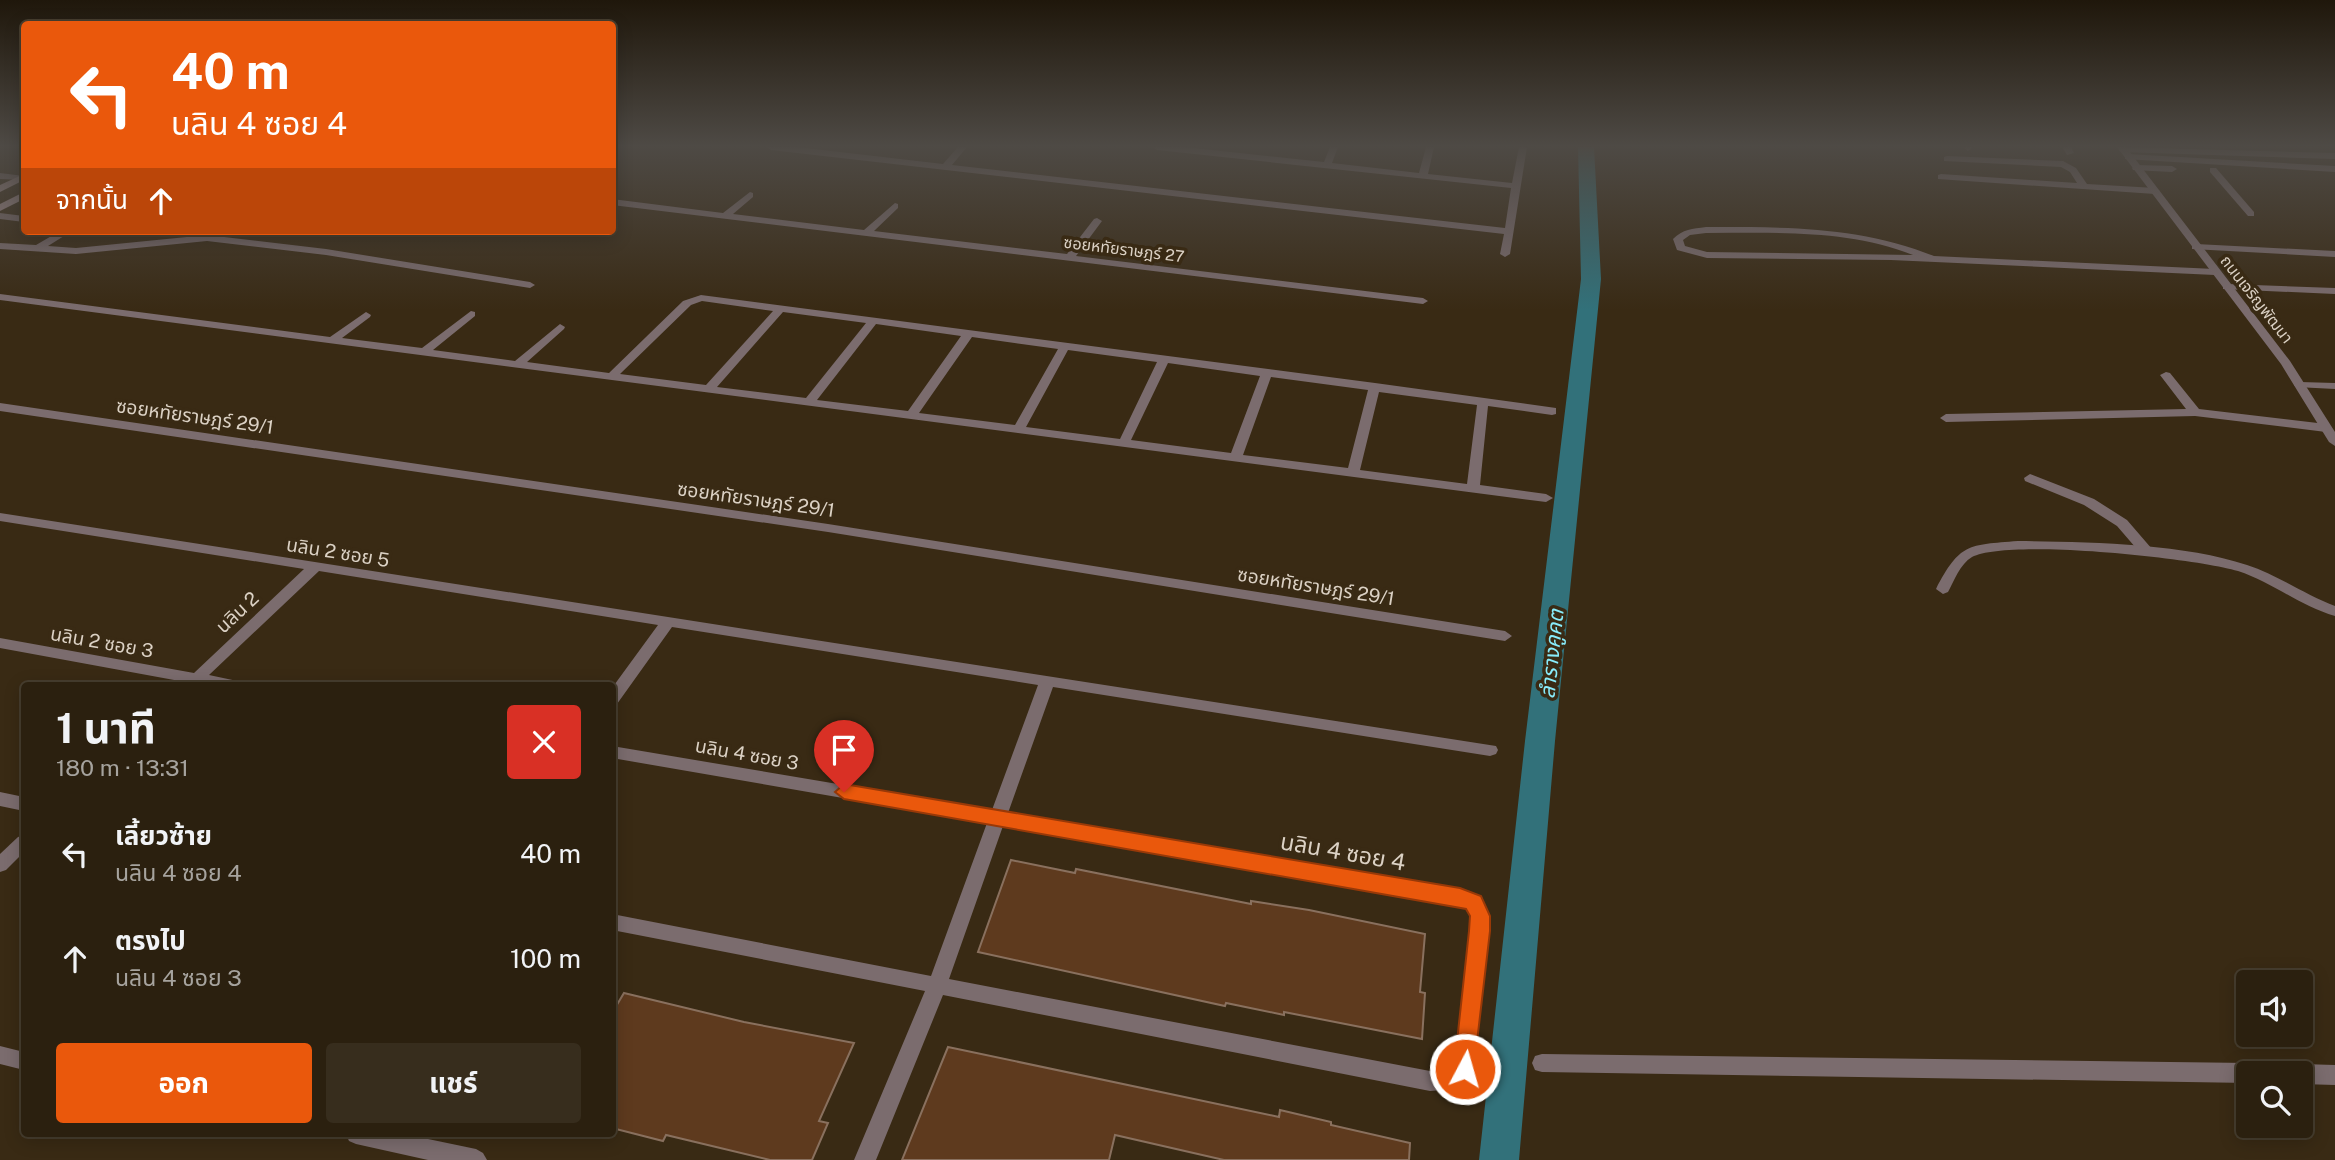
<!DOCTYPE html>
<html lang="th">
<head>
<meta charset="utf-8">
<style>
	body { margin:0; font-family:"Public Sans","Noto Sans Thai",sans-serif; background:#372d1d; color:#f1f3f6; height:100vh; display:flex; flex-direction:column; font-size:26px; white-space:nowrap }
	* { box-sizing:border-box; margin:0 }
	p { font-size:23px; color:#a6a39e }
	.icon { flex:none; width:38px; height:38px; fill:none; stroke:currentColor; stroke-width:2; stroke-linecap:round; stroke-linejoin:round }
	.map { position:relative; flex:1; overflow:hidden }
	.sheet { position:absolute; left:21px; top:682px; width:595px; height:455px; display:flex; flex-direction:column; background:#2b200f; border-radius:7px; box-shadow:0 4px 18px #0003,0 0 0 2px #473e2f }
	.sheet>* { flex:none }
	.top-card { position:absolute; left:21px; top:21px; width:595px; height:214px; border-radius:7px; box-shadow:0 4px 18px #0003,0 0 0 2px #473e2f; background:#ea580c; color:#fff; overflow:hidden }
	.buttons { position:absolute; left:2236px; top:970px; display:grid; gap:14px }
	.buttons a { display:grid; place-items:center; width:77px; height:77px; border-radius:7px; background:#2b200f; box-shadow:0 4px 18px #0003,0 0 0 2px #473e2f; font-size:35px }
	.pin { position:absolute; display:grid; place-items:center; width:60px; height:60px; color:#fff; margin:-72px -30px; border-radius:50% 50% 50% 0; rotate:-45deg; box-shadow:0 0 7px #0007 }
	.pin .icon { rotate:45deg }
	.me { position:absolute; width:77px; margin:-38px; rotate:6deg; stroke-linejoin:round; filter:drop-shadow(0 0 5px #0008) }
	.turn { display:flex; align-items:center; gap:24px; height:147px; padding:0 35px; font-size:32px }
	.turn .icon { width:91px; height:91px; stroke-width:2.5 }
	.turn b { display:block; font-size:49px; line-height:60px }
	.then { display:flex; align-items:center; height:66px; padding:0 35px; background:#0003; gap:14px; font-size:26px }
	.round { display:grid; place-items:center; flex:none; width:74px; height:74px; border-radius:7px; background:#372d1d }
	.head { display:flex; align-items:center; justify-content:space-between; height:119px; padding:0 35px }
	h1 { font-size:42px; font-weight:700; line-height:52px }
	.cta { display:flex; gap:14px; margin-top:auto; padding:14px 35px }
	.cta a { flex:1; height:80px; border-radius:7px; background:#ea580c; color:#fff; font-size:28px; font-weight:700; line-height:80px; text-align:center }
	.cta a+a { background:#372d1d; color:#f1f3f6 }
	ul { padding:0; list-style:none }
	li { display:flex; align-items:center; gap:21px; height:105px; padding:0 35px }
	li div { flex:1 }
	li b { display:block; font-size:26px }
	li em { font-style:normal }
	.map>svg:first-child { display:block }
</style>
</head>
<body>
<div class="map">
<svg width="2335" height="1160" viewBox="0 0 2335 1160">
	<rect width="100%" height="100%" fill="#392a14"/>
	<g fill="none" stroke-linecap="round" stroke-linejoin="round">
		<path fill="#32717a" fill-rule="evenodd" d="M1578,147h16l7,132 -46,462 -36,419h-40l46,-419 56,-462z"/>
	</g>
	<g fill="#5e3a1e" stroke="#89705e" stroke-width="2">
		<path d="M1011,860l64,13 1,-4 175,35v-3l58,9 116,24 -5,58 5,1 -3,46 -138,-27v3l-58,-12 -1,3 -247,-54z"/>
		<path d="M624,993l120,29 110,21 -35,78 9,2 -16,37h-42l-104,-25 -3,6 -51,-13v-115z"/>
		<path d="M948,1047l331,70 1,-7 51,12v3l79,18 -1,17h-185l-109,-25 -6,25h-207z"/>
	</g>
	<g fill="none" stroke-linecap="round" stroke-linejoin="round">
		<g fill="#7b6c6e" fill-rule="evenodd">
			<path d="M2119,147l216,6v6l-213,-7 -3,-1z"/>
			<path d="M1947,156l116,5 13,7 11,16 68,4 5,3 -5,3 -217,-15v-4l3,-1 136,9 -7,-11 -9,-5 -117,-6v-4z"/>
			<path d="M2210,168h6l38,44v4h-6l-38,-44z"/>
			<path d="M2196,244l139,7v6l-143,-8v-4z"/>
			<path d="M2030,474l64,25 33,21 25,29 2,3 -2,3h-10l-25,-29 -33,-21 -59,-24 -1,-3z"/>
			<path d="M1542,1054l707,9 7,3 3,7h-10v10l-707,-11 -7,-2 -3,-7 3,-7z"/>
			<path d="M2301,1064l34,1v20l-34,-1v-11h-9l2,-6z"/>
		</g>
		<g fill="#7b6c6e" fill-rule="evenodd">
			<path d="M767,147h30l146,17 15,-17h9l-15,18 553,63 6,-40 -354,-38 -4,-3h31l140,15 6,-15h8l-6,16 87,10 7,-26h8l-6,27 84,9 7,-36h8l-17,107 -5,3 -5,-3 4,-20 -733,-84z"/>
			<path d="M1963,147h9v1l-4,3z"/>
			<path d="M2062,147h9l3,6 -7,2z"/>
			<path d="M2128,154l207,12v6l-210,-13v-4z"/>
			<path d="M2136,165l36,1 5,3 -5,3 -39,-2 -1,-2z"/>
			<path d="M0,173l24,3v4l-24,-1z"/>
			<path d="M750,192l3,1v4l-20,17 131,16 31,-27 3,1v4l-24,23 193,23 27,-35 3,-1 5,3 -26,35 347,42 5,3 -5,3 -811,-99v-6l111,14z"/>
			<path d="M0,213l24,3v6l-24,-3z"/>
			<path d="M1706,227c78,0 154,-1 228,29l281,13 5,3 -5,3 -324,-15 -184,-2 -30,-8 -4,-11c10,-10 19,-10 33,-12zM1706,233c69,0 142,-4 207,22l-206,-3 -22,-6 -2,-6 7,-5z"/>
			<path d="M60,231h12l-24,15 28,2 131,-13 119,14 204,33 5,3 -5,3 -204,-33 -119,-14 -131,13 -76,-5v-6l36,2z"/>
			<path d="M2227,284l108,4v6l-112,-5v-4z"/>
			<path d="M0,294l330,43 36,-25 5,3 -1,2 -28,21 80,10 49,-37 4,1v4l-42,34 82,11 45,-37 5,3 -1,2 -37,33 82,11 74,-72 18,-6 674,88 181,25v6l-4,1 -64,-9 -8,79 66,9 7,4 -7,4 -1546,-202zM702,301l71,10 -67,74 -86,-11 71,-69zM783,312l83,11 -60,75 -89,-11zM876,324l85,12 -53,75 -91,-11zM972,337l86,12 -43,76 -96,-12zM1068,350l89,12 -37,77 -94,-12zM1168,363l92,13 -29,77 -100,-13zM1271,377l97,13 -20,78 -105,-13zM1379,392l98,13 -10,79 -107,-14z"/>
			<path d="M2166,372l4,1 29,36 127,15 6,4 -6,4 -131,-16 -249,6 -6,-4 6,-4 240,-5 -26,-34z"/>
			<path d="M2300,382l35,1v6l-39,-2 -2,-2z"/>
			<path d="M0,403l828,121 677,107 7,5 -7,5 -677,-109 -828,-121z"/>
			<path d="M0,513l1496,233 2,4 -2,4 -6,2 -437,-69 -45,126 452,76 19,9 10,18 -14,153c-9,20 -26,21 -45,22l-487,-96 -67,165h-22l71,-169 -313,-61v-16l319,62 56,-153 -375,-65v-12l380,64 46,-125 -366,-58 -55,77 -5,2v-18l46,-63 -339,-54 -110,104 33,7 3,4h-59l-1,-4 -185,-34v-10l194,35 110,-104 -304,-48zM1003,826l455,78 9,4 4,8 -16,149 -6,6h-19l-481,-92z"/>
			<path d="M2018,541c69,1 164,2 229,24 31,10 58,30 88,41v10c-35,-10 -63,-34 -97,-45 -43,-13 -230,-33 -266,-14 -12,7 -18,24 -24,35l-5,2 -7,-5c24,-46 32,-44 82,-48z"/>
			<path d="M0,792l24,5v14l-24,-5z"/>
			<path d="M24,835v17l-18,18 -6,2v-18l18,-17z"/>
			<path d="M0,1046l24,6v18l-24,-6z"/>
			<path d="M346,1134h58l72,15 7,4 4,7h-59l-72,-16 -7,-3z"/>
		</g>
		<path fill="#7b6c6e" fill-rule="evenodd" d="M2117,147h9l164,214 45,71v14l-6,-4 -48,-78z"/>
		<g fill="#a79093" fill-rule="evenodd">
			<path d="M24,174v6l-24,12v-7z"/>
			<path d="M24,192v7l-24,12v-7z"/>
		</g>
	</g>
	<linearGradient id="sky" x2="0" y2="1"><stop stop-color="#1f170b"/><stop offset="0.47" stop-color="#4e4a45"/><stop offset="1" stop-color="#4e4a45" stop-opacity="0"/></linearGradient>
	<rect width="2335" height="310" fill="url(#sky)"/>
	<path fill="#ea580c" stroke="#983908" stroke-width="2" d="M844,784l616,104 21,8 9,20v15l-17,145 -8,3 -8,-3 -3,-7 15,-138 1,-15 -4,-7 -622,-110 -9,-7z"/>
	<g text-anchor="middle" stroke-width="7" stroke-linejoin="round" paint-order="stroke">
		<g font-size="16" fill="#dbd1c4" stroke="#392a14">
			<text transform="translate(1124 249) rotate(7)" y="6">ซอยหทัยราษฎร์ 27</text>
			<text transform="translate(2257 299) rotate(52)" y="6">ถนนเจริญพัฒนา</text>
		</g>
		<g font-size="19" fill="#dbd1c4" stroke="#392a14">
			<text transform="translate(195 416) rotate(8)" y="7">ซอยหทัยราษฎร์ 29/1</text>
			<text transform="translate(756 499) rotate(8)" y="7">ซอยหทัยราษฎร์ 29/1</text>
			<text transform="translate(338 552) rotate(9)" y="7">นลิน 2 ซอย 5</text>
			<text transform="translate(1316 586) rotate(9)" y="7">ซอยหทัยราษฎร์ 29/1</text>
			<text transform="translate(237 612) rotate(-43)" y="7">นลิน 2</text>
			<text transform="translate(102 642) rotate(10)" y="7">นลิน 2 ซอย 3</text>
			<text transform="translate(747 754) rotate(10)" y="7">นลิน 4 ซอย 3</text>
		</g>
		<g font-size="21" font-style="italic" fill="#88ecfb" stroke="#392a14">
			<text transform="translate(1552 654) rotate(-84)" y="7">ลำรางคูคต</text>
		</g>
		<g font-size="23" fill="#dbd1c4" stroke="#392a14">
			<text transform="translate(1343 852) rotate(10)" y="8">นลิน 4 ซอย 4</text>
		</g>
	</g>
</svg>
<div class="buttons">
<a><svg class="icon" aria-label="sound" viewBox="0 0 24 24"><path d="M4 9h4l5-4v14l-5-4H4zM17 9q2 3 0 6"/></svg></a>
<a><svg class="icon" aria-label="search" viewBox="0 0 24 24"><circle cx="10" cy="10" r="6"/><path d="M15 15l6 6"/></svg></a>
</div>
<div class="pin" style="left:844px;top:792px;background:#d93025"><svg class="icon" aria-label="arrive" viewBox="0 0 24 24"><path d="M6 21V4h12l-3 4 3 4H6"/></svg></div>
<svg class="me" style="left:1465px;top:1069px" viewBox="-20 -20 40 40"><circle r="17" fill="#ea580c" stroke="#fff" stroke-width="3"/><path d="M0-11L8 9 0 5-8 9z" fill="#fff"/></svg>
<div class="top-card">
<div class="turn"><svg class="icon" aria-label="left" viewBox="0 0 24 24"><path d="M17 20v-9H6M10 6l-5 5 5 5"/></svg><div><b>40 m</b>นลิน 4 ซอย 4</div></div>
<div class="then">จากนั้น<svg class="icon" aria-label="ahead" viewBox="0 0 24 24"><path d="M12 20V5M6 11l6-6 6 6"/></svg></div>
</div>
<section class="sheet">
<div class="head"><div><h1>1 นาที</h1><p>180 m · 13:31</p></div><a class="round" style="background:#d93025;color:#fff"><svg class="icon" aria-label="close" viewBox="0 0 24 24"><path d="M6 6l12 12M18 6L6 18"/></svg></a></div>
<ul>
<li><svg class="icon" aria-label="left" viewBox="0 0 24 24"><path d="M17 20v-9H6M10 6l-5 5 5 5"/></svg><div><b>เลี้ยวซ้าย</b><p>นลิน 4 ซอย 4</p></div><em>40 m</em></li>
<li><svg class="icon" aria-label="ahead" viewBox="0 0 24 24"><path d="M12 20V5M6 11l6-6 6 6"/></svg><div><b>ตรงไป</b><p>นลิน 4 ซอย 3</p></div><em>100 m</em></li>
</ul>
<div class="cta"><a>ออก</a><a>แชร์</a></div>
</section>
</div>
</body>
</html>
